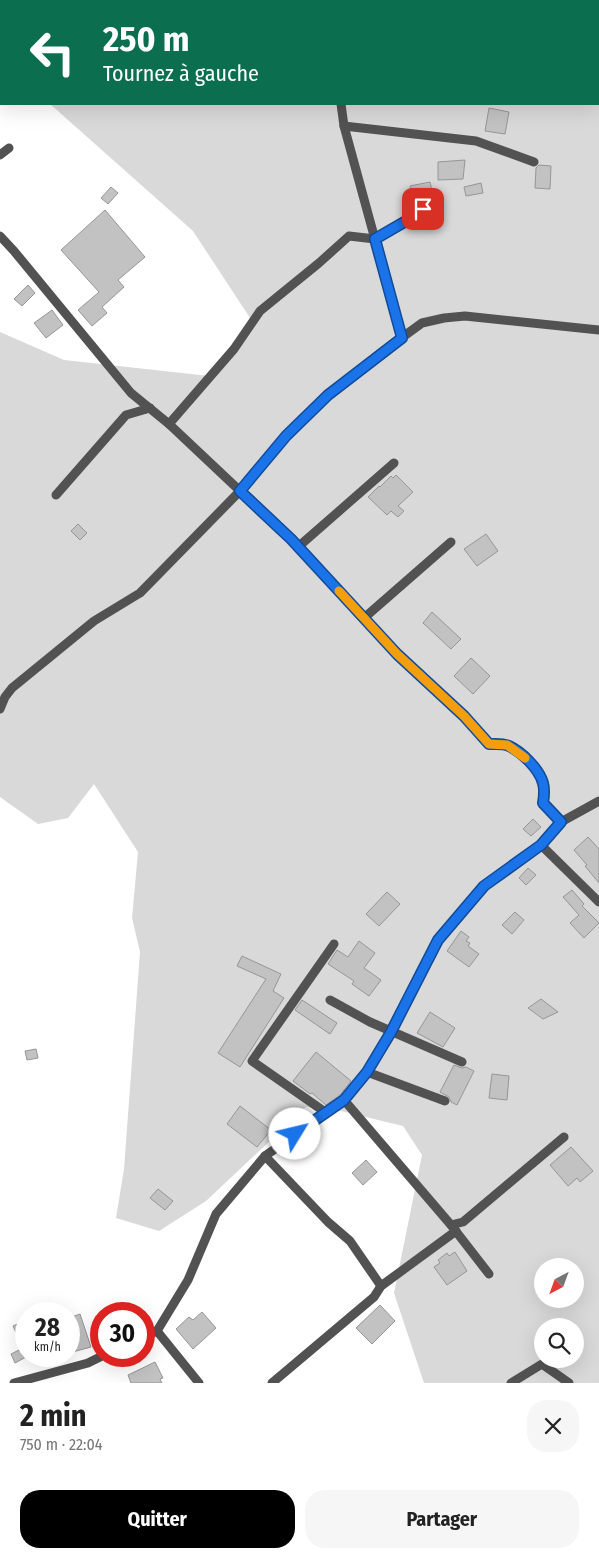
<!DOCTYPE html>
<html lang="fr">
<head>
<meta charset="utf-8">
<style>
	body { margin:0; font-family:"Fira Sans Condensed",sans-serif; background:#f6f6f6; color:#222; height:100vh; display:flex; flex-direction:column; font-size:19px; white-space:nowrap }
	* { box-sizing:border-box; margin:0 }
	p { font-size:16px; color:#767676 }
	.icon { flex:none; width:28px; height:28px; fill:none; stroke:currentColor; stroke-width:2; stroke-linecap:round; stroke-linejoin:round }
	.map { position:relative; height:1383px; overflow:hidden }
	.details { display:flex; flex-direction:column; background:#fff; flex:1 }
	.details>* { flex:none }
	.banner { position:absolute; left:0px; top:0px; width:600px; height:105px; box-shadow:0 5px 20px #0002; background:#0b6e4f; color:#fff; overflow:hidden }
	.needle { width:32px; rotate:221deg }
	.fabs { position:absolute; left:534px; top:1258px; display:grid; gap:10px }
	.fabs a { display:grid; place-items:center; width:50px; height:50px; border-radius:50%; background:#fff; box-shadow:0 5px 20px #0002; font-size:25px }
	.speed { position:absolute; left:15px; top:1302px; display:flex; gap:10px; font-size:25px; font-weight:700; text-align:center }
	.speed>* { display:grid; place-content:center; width:65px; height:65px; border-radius:50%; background:#fff; box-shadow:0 5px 20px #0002; line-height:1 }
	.speed small { font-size:12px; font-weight:400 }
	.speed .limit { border:8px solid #d22; background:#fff; color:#111 }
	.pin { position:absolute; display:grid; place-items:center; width:42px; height:42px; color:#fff; margin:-21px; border-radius:10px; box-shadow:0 2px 8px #0006 }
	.me { position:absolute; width:55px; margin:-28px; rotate:54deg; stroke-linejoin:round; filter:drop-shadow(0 0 4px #0008) }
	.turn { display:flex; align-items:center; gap:18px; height:105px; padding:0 20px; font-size:22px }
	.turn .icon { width:65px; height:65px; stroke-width:2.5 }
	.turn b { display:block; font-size:35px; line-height:42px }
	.round { display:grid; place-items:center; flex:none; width:52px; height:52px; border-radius:20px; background:#f6f6f6 }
	.summary { display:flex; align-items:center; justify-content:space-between; height:85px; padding:0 20px }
	h1 { font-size:30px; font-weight:700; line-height:38px }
	.action { display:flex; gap:10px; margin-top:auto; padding:10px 20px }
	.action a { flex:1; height:58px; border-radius:20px; background:#000; color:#fff; font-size:20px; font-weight:700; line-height:58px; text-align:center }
	.action a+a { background:#f6f6f6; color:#222 }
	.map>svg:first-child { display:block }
</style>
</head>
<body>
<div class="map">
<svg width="599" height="1383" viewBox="0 0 599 1383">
	<rect width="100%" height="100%" fill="#fff"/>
	<path fill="#d9d9d9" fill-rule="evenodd" d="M3,0h596v1383h-175l-30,-90 28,-138 -19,-29 -62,-15 -35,-4 -100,94 -47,30 -43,-13 8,-49 16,-217 -8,-34 6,-66 -44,-68 -26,34 -30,6 -38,-27v-465l64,28 145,16 43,-55 -59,-90 -143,-127h549v-103h-595zM542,1266h33v33h-33zM542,1326h33v33h-33z"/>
	<g fill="#c2c2c2" stroke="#969696">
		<path d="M489,108l20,4 -4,22 -20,-3z"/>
		<path d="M465,160l-2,19 -25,1v-18z"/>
		<path d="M539,165l12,1 -1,23 -15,-1 1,-20z"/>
		<path d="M430,182l3,13 -20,5 -3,-14z"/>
		<path d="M481,183l2,10 -17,3 -2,-9z"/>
		<path d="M111,187l7,6 -10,11 -7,-6z"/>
		<path d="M105,210l40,47 -27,23 6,7 -22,20 5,6 -15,13 -14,-16 21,-18 -38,-42z"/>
		<path d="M28,285l7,8 -13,13 -8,-7z"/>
		<path d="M52,310l11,15 -17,13 -12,-15z"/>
		<path d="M396,475l17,17 -15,14 6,5 -6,6 -7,-6 -4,4 -19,-18 11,-11 1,1 11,-11 2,2z"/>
		<path d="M78,524l9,9 -7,7 -9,-9z"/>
		<path d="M486,534l12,17 -21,15 -13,-17z"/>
		<path d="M432,612l29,27 -10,10 -28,-26z"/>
		<path d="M471,658l19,18 -17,18 -19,-18z"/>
		<path d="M533,819l8,8 -10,9 -8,-7z"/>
		<path d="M588,837l11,12v34l-14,-17 2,-1 -13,-15z"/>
		<path d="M528,868l8,7 -10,10 -7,-7z"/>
		<path d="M572,890l12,14 -2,2 17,17 -15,15 -14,-15 9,-8 -16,-18z"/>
		<path d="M387,892l13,12 -21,22 -13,-12z"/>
		<path d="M515,912l9,8 -12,14 -10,-9z"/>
		<path d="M461,931l8,6 -3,4 4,2 -2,3 11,8 -10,13 -22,-16z"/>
		<path d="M359,941l16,12 -11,15 17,12 -12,16 -17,-12 2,-3 -26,-17 9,-14 11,7z"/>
		<path d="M242,956l39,18 -8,17 11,7 -44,69 -22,-14 48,-74 -29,-13z"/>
		<path d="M541,999l17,13 -15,7 -15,-11z"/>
		<path d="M302,1000l35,23 -7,11 -35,-24z"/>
		<path d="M430,1012l25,16 -12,19 -26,-14z"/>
		<path d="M36,1049l2,9 -11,2 -2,-9z"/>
		<path d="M316,1052l35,29 -11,14 -14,10 -14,-12 -2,1 -17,-13z"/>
		<path d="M454,1065l8,3 4,-1 8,4 -17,34 -6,-3 -2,-5 -9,-5z"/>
		<path d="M492,1074l17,2 -2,24 -18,-2z"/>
		<path d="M240,1106l31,24 -14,17 -30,-23z"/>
		<path d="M571,1147l22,24 -13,11 -3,-4 -9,8 -18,-21z"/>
		<path d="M366,1160l11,12 -14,13 -11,-12z"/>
		<path d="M158,1189l15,12 -8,9 -15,-12z"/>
		<path d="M455,1252l12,19 -20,14 -13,-18 6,-4 -2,-3 9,-7 2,3z"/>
		<path d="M380,1305l15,16 -23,23 -16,-16z"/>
		<path d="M202,1312l14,16 -23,21 -17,-20 13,-12 4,3z"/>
		<path d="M80,1314l11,33 -22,6v-35z"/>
		<path d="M26,1320v37l-11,6 -4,-9 12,-6 -10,-22z"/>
		<path d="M155,1362l8,16 -3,1 2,4h-31l-3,-8z"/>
	</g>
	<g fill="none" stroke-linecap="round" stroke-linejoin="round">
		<g stroke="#525252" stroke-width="9">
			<path d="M414,0l3,1"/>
			<path d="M383,1v-1"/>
			<path d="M341,104l3,22 58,212"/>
			<path d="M344,126l132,15 58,21"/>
			<path d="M0,155l9,-7"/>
			<path d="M0,236l14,15 117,142 38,31 122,115 106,115 67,62 25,28c6,0 14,-1 20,2 13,6 30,23 34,38 2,6 1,13 0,19l18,19"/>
			<path d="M169,424l65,-75 26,-38 59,-48 30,-27 26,3 38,-22 19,-16"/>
			<path d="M56,495l70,-80 24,-7"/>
			<path d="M298,547l96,-84"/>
			<path d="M364,618l87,-76"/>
			<path d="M0,709l5,-12 7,-9 82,-67 46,-28 100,-102 46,-55 42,-41 54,-43 40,-29 22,-5 21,-2 134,14"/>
			<path d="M541,845l20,-23 38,-21"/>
			<path d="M330,1000l40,22 92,40"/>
			<path d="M367,1072l78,29"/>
			<path d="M344,1100l107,125 38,49"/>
			<path d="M325,1112l-73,-51 82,-117"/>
			<path d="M265,1156l63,66 22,19 31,45"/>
			<path d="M451,1225l12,-3 101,-85"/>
			<path d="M157,1331l42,52"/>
			<path d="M144,1337l13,-6 31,-51 28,-66 49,-58 79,-56 23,-28 24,-40 47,-92 46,-54 57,-41 58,57"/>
			<path d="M14,1383l74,-20 14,-7"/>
			<path d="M272,1383l102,-86 7,-11 75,-55"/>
			<path d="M511,1383l31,-19 27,19"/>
		</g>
	</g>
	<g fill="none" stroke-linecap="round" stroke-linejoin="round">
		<g stroke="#114b97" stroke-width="12">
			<path id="route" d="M295,1134l49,-34 23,-28 24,-40 47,-92 46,-54 57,-41 20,-23 -18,-19c1,-6 2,-13 0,-20 -4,-14 -21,-31 -34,-37 -6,-3 -14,-2 -20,-2l-25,-28 -67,-62 -106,-115 -51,-48 46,-55 42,-41 74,-57 -27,-99 38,-22 10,-8"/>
		</g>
		<use href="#route" stroke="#1a73e8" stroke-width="9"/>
		<path stroke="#f59e0b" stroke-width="9" d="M339,591l58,63 67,62 25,28 18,1 18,13"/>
	</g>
</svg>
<div class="fabs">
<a><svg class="needle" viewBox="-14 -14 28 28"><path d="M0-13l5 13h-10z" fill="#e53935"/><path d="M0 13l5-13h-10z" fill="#767676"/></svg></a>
<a><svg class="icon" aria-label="search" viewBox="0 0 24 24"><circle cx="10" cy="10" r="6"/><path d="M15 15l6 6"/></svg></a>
</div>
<div class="speed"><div>28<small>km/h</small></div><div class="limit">30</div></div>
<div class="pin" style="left:423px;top:209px;background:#d93025"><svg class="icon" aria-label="arrive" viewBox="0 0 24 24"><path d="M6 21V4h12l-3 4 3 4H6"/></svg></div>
<svg class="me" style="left:295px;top:1134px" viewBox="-20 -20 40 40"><circle r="19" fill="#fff"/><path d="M0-13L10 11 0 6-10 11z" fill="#1a73e8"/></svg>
<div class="banner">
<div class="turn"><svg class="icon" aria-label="left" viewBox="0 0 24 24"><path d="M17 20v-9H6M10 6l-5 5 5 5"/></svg><div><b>250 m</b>Tournez à gauche</div></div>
</div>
</div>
<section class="details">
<div class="summary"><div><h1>2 min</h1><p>750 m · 22:04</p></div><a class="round"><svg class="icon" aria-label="close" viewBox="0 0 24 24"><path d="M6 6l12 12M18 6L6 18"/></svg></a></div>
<div class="action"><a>Quitter</a><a>Partager</a></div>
</section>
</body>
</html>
